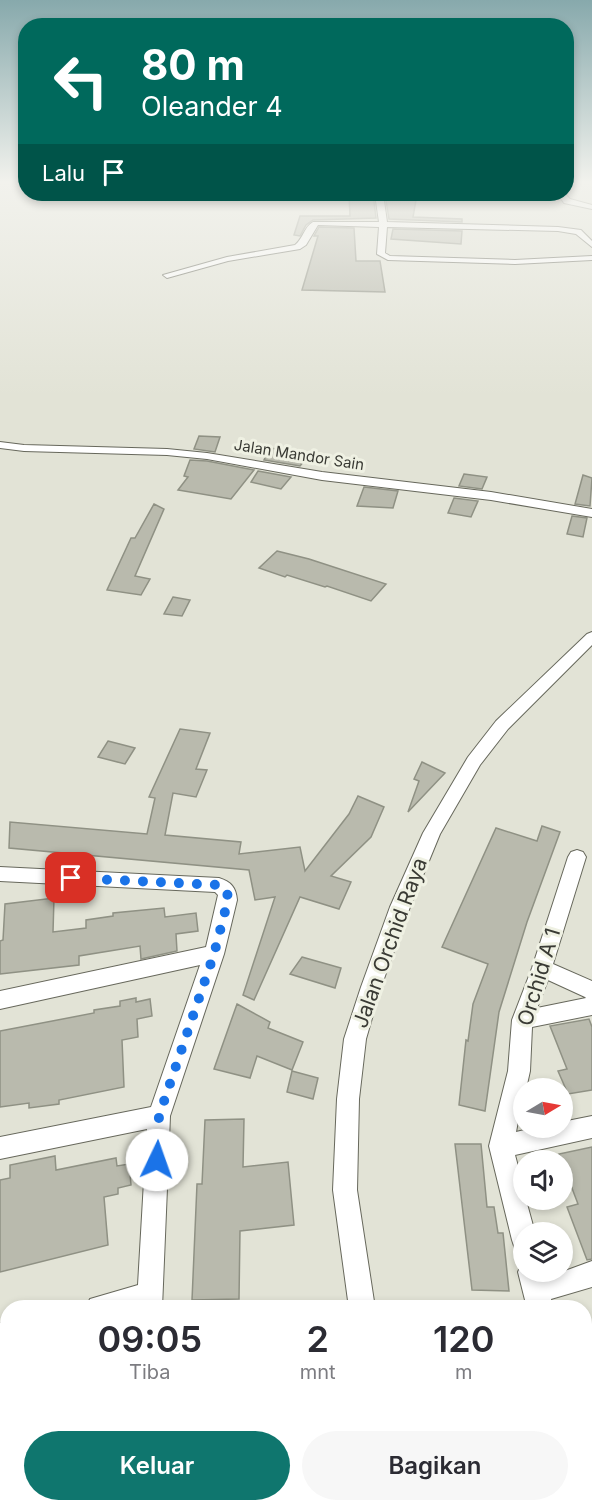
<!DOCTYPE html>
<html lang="id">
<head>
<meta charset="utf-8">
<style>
	body { margin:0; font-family:Inter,sans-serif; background:#f7f7f7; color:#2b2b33; height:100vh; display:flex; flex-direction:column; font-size:22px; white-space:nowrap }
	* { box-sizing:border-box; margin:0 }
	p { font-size:20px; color:#7c7c81 }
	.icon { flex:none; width:33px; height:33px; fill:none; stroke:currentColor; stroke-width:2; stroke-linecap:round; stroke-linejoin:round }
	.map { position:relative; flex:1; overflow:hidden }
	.details { position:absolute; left:0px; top:1300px; width:592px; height:212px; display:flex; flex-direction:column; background:#fff; border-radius:24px 24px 0 0; box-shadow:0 3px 9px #0003 }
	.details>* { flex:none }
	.banner { position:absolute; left:18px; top:18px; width:556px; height:183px; border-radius:24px; box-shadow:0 3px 9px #0003; background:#00695c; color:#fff; overflow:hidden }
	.needle { width:39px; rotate:80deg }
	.buttons { position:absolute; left:513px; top:1078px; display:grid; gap:12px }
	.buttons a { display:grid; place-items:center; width:60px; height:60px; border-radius:50%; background:#fff; box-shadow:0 3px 9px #0003; font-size:30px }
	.pin { position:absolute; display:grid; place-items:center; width:51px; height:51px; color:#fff; margin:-26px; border-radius:12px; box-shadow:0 3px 9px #0006 }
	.me { position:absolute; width:66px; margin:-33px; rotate:3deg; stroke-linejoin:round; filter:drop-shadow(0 0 4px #0008) }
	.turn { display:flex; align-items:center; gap:21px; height:126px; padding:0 24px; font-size:27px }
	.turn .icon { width:78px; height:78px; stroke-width:2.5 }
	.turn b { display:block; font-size:42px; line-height:51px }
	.then { display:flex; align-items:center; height:57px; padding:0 24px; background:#0003; gap:12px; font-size:22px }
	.eta { display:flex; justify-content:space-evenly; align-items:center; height:102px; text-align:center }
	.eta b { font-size:36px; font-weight:600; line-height:42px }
	.action { display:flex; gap:12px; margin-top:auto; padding:12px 24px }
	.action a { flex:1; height:69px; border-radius:36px; background:#0f766e; color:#fff; font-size:24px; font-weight:600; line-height:69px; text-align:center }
	.action a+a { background:#f7f7f7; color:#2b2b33 }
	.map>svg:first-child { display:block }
</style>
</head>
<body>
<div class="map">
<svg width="592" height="1511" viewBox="0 0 592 1511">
	<rect width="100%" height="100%" fill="#e2e3d6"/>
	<g fill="#b9baad" stroke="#8f9184" stroke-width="1.5">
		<path d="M349,194h24l3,24 -63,2 -7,5 -6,11 -6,-1 6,-19h50z"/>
		<path d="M385,194h22v6h9l-3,17 49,2v3l-73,-3z"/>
		<path d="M319,227l35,1 2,33h24l5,31 -83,-2 16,-54h-4z"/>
		<path d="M393,229l69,2 -1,13 -70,-5z"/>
		<path d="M199,436l21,1 -5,15 -21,-3z"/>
		<path d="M270,448l40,6 -10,12 -36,-6z"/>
		<path d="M190,460l17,1 47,9 -23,29 -53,-9 10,-13 -4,-1z"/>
		<path d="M258,471l33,6 -10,12 -30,-7z"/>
		<path d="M464,474l23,3 -5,12 -23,-3z"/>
		<path d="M583,475l9,3 -2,28 -15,-2z"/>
		<path d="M364,487l34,4 -5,17 -36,-2z"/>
		<path d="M454,498l24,3 -7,16 -23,-4z"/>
		<path d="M154,504l10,5 -29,67 15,3 -9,16 -34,-5 24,-52h4z"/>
		<path d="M572,516l15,2 -4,19 -16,-3z"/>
		<path d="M277,551l32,8 77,25 -15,17 -44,-15 -2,1 -38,-12 -2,2 -26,-9z"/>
		<path d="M173,597l17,3 -8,16 -18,-2z"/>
		<path d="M180,729l30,4 -14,36 11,1 -11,27 -23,-4 -8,42 76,7 -2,12 61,-7 5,24 44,-57 9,-18 26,11 -13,30 -40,39 20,6 -12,27 -39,-12 -46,103 -11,-5 32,-98 -20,3 -6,-30 -240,-22 1,-26 137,12 8,-36 -6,-1z"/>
		<path d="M108,741l27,7 -10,16 -27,-7z"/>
		<path d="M422,762l23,11 -37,39 11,-31 -5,-2z"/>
		<path d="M542,826l18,6 -33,90 -28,90 -14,99 -26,-6 7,-65 2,1 5,-37 15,-40 -46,-17 54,-119 41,13z"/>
		<path d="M54,898l-1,34 33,-4v-8l27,-4v-3l51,-5 1,9 31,-4 2,18 -22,3 1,17 -36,8 -1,-13 -61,10v9l-79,9v-33l3,-1 2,-36z"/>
		<path d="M302,957l39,11 -6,20 -45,-14z"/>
		<path d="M136,998v4l14,-3 2,17 -15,3 1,18 -16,3 2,47 -65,13v4l-30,4v-5l-29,4v-76l94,-18v-3l26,-4v-5z"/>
		<path d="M237,1004l33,18 -2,6 35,14 -11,28 -35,-14 -7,22 -36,-9z"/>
		<path d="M589,1019l3,8v63l-24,4 -10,-23 9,-2 -17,-43z"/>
		<path d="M292,1071l26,7 -5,21 -26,-7z"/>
		<path d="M244,1119l-1,48 45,-5 6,63 -54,6 -1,68 -47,1 5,-116h5l3,-64z"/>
		<path d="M455,1144h26l6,63h7l4,26h5l6,58 -37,-1z"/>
		<path d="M592,1147v112l-5,1 -20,-53 11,-3 -19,-50z"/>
		<path d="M55,1156l1,14 60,-12 1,8 12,-2 2,21 -13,3v6l-14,3 4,48 -108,27v-92l10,-2v-13z"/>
	</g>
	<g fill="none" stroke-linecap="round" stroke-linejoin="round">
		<g stroke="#67685c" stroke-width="2">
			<g id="street">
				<path d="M375,194h8l4,28 171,5 23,3 11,11v6l-16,-13 -18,-3 -171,-4 -2,26 5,3 125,4 77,-4v4l-77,4 -127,-4 -11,-6 2,-27 -61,-2 -12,20 -6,4 -72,12 -61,17 -4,-3 64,-18 68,-12c8,-6 9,-18 18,-23h66z"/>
				<path d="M558,194h7l5,5 22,6v4l-28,-6z"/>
				<path d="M0,442l24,3 143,4 40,4 115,19 169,20 101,17v8l-101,-17 -169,-20 -115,-21 -40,-4 -143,-4 -24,-3z"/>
				<path d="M592,632v13l-84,84 -28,36 -40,69 -30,73 -29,80 -15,52 -7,60 -2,91 18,118h-26l-16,-118 4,-91 7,-60 17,-52 29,-80 33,-74 45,-76 28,-36 91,-87z"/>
				<path d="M577,850l6,2 3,5 -33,107 39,17v34l-60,12 -2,44 -4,18h-2l-8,43 17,-4h29v-6l30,-6v22l-77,17 9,34v11h2l9,33h-11v19l-9,-3 -3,-9 -23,-94 19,-75 4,-51 20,-52 36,-111 3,-5zM548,980l37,17 1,1 -49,10z"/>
				<path d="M0,867l219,11c12,4 17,9 18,22l-13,54 -54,162 -8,192h-76l4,-9 48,-14 9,-156 -147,30v-22l151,-30 49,-142 -200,44v-18l206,-44 12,-52 -3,-3 -215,-11z"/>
				<path d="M592,1261v26l-41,12 2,9h-26l-9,-36 4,-9 2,9h20v3l18,-3z"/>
				<path d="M8,1321v26l-8,2v-26z"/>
				<path d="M585,1442l7,3v48l-7,-3z"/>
				<rect x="137" y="1504" width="30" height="7"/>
				<path d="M393,1504h29l1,7h-30z"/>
			</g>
		</g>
		<use href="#street" fill="#fff" fill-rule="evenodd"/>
	</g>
	<linearGradient id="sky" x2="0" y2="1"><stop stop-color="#87a9ac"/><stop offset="0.46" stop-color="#f2f2ed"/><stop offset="1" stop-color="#f2f2ed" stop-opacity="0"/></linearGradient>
	<rect width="592" height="396" fill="url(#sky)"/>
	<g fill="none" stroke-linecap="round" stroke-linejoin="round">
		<path stroke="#1a73e8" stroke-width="10" stroke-dasharray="0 18" d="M71,878l148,7 8,6 1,9 -14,54 -55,162 -2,44"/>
	</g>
	<g text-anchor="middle" stroke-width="6" stroke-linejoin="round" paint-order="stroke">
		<g font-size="15" fill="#393a34" stroke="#eff1e3">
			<text transform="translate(299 455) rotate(9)" y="5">Jalan Mandor Sain</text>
		</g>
		<g font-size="21" fill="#393a34" stroke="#eff1e3">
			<text transform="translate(390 943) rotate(-70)" y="7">Jalan Orchid Raya</text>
			<text transform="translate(539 977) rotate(-73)" y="7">Orchid A 1</text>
		</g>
	</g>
</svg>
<div class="buttons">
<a><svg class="needle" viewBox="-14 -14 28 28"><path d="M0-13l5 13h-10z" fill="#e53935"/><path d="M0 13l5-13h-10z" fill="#7c7c81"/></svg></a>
<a><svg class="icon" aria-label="sound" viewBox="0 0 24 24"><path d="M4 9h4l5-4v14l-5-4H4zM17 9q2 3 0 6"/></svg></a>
<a><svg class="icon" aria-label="layers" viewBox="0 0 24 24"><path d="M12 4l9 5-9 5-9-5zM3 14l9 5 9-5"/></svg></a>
</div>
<div class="pin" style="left:71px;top:878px;background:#d93025"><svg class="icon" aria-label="arrive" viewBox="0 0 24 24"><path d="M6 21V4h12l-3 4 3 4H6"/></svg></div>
<svg class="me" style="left:157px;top:1160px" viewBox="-20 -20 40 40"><circle r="19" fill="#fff"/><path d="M0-13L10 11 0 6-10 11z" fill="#1a73e8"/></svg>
<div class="banner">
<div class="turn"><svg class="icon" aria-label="left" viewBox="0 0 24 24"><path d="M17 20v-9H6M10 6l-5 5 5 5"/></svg><div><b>80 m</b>Oleander 4</div></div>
<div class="then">Lalu<svg class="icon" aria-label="arrive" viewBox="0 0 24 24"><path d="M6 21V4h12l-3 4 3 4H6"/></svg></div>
</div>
<section class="details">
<div class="eta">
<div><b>09:05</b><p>Tiba</p></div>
<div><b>2</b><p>mnt</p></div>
<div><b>120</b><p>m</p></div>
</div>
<div class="action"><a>Keluar</a><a>Bagikan</a></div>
</section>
</div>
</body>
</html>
